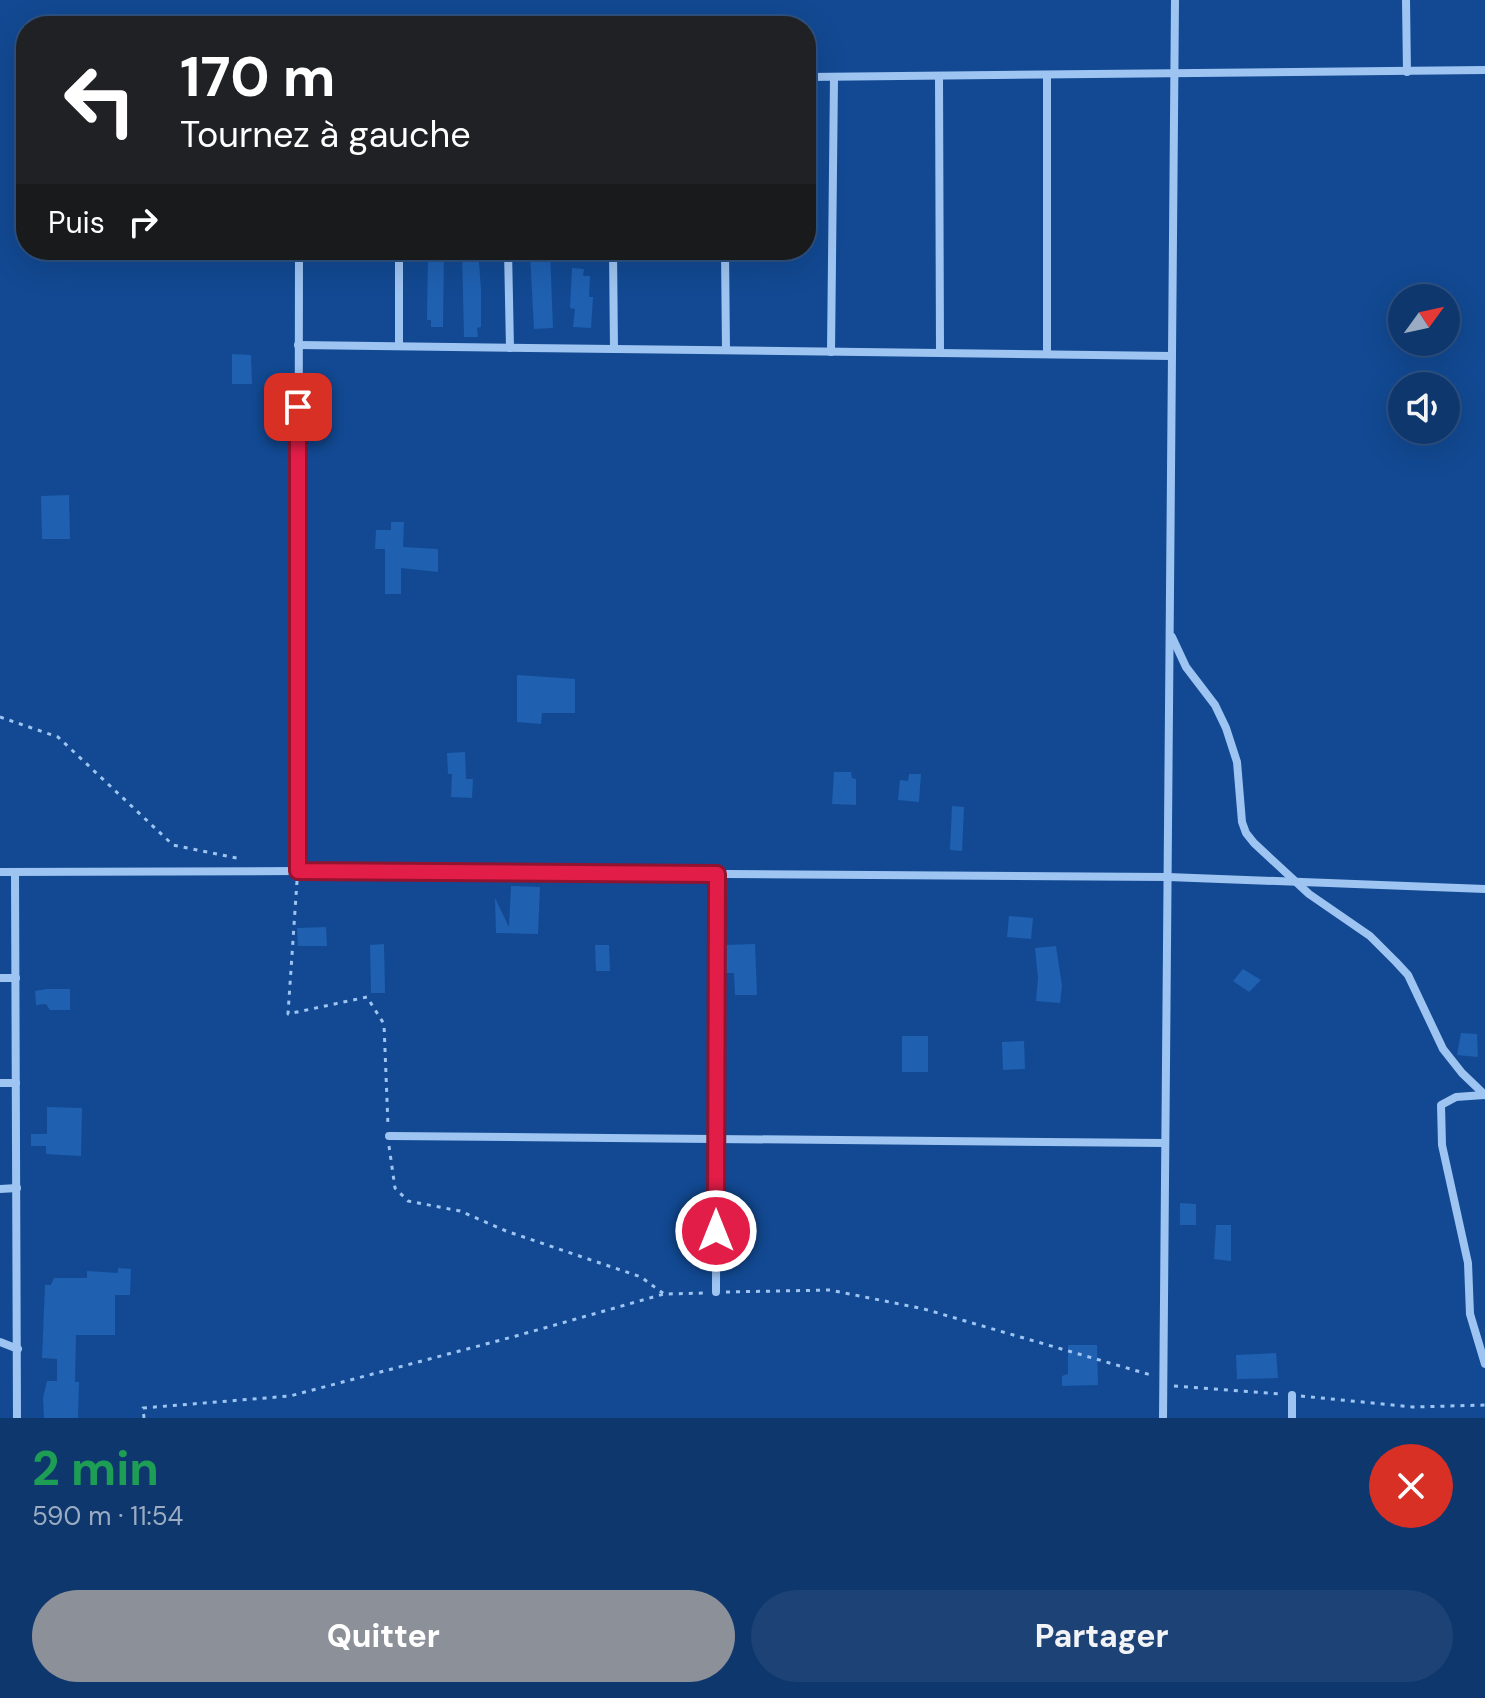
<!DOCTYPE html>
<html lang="fr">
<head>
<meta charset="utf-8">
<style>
	body { margin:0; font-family:"DM Sans",sans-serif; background:#1c4276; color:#f1f3f6; height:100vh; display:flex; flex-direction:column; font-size:30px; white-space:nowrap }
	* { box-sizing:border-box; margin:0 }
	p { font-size:26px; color:#9bacc2 }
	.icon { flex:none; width:44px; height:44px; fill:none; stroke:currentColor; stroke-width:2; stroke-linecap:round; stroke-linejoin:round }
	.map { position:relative; height:1418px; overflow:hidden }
	.side { display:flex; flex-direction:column; background:#0e376e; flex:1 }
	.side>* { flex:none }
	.banner { position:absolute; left:16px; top:16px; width:800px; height:244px; border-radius:32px; box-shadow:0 8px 32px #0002,0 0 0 2px #2e5181; background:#202124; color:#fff; overflow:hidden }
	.needle { width:52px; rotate:57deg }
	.fabs { position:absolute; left:1388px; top:284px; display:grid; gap:16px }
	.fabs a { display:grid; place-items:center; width:72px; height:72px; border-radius:50%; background:#0e376e; box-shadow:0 8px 32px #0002,0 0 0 2px #2e5181; font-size:40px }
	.pin { position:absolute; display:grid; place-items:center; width:68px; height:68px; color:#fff; margin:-34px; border-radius:16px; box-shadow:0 4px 12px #0006 }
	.me { position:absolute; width:88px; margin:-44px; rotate:0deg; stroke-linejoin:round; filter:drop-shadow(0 0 6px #0008) }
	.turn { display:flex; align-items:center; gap:28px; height:168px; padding:0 32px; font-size:36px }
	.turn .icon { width:104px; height:104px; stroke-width:2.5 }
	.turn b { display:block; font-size:56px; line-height:68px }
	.then { display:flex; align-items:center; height:76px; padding:0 32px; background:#0003; gap:16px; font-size:30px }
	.round { display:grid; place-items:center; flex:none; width:84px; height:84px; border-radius:42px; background:#1c4276 }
	.summary { display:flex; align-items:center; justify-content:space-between; height:136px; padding:0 32px }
	h1 { font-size:48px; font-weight:700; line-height:60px; color:#1e9e55 }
	.action { display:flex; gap:16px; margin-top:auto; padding:16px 32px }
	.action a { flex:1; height:92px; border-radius:48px; background:#8c9099; color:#fff; font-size:32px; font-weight:700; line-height:92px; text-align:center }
	.action a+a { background:#1c4276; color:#f1f3f6 }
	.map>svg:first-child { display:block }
</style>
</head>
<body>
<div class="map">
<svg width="1485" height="1418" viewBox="0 0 1485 1418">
	<rect width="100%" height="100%" fill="#124992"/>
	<g fill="#1f60b1">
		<path d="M428,250h16l-1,77h-12v-7h-4z"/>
		<path d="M462,250h16l3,39v38l-4,1 1,9h-14z"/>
		<path d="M537,250h13l3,78 -19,1 -4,-75 8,-1z"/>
		<path d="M572,268l12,1 -1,7h7l-1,21h4l-2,31 -18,-1 2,-18 -5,-1z"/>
		<path d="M232,354l19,1 1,29h-20z"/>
		<path d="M69,495l1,44h-28l-1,-43z"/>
		<path d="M391,522h13l-1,25 35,2v23l-37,-4v26h-16v-45h-10l1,-19h15z"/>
		<path d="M517,675l58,4v34h-33l-1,11 -24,-2z"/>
		<path d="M465,752l1,27h7l-1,19 -21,-1 1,-23h-4l-1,-21z"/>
		<path d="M834,772h17l1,6 4,1v26l-24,-1z"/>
		<path d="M909,774h12l-2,28 -21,-2 2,-20 8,1z"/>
		<path d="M952,806l12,1 -2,44 -12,-1z"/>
		<path d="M511,886l29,1 -2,47 -42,-1 -1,-35 14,29z"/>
		<path d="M1009,916l24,2 -2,21 -24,-2z"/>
		<path d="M326,927l1,19h-29l-1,-18z"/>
		<path d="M384,944l1,49h-14l-1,-48z"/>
		<path d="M755,944l2,51h-22l-1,-22h-9l-1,-28z"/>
		<path d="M595,945h14l1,26h-14z"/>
		<path d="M1056,946l6,40 -2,17 -24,-2 2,-23 -3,-30z"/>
		<path d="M1243,969l18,11 -12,12 -16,-11z"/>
		<path d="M47,989h23v21h-20l-4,-6 -10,1 -1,-14z"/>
		<path d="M1461,1033l16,1 1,23 -21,-2z"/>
		<rect x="902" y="1036" width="26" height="36"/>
		<path d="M1024,1041l1,28 -22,1 -1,-28z"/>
		<path d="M47,1107l35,1 -1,48 -35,-2v-8h-15v-12h16z"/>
		<path d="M1180,1203l16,1v21h-16z"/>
		<path d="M1216,1225h15v36l-17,-2z"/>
		<path d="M118,1268l13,1 -1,26h-15v40h-39l-1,47h4l-1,36h-34l-1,-20 4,-17h10v-22l-15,-1 3,-73h6l3,-7h33v-7l31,2z"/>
		<path d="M1068,1345h29l1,40 -36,1v-10l6,-2z"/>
		<path d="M1276,1353l2,25 -41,1 -1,-24z"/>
	</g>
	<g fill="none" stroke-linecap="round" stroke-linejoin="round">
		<g stroke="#9ec4f2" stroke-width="3" stroke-dasharray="4 6" stroke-linecap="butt">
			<path d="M0,717l58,20 115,108 68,14"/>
			<path d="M297,881l-9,133 79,-17 17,27 4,102"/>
			<path d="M389,1146l6,42 13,13 52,10 46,20 135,46 23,17"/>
			<path d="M726,1292l104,-2 94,19 227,66"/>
			<path d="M1174,1386l108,8"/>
			<path d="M1301,1396l112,11 72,-2"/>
			<path d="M144,1418l-1,-10 147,-12 226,-60 148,-42 43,-1"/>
		</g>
		<g stroke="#9ec4f2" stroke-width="8">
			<path d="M1406,0l1,72"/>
			<path d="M1047,75v279"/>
			<path d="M939,76l1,277"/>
			<path d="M806,77l679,-7"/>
			<path d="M399,250v96"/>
			<path d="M508,250l2,98"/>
			<path d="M613,250l1,99"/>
			<path d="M725,250l1,100"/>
			<path d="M298,345l874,11"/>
			<path d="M831,352l3,-275"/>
			<path d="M1172,637l14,30 29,38 11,23 11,34 5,60 4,11 8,10 55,51 61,42 26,26 12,13 35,74 19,24 23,22"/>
			<path d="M298,871l1,-621"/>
			<path d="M0,872l298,-1 870,6 317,12"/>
			<path d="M15,872l2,546"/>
			<path d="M0,978h16"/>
			<path d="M0,1083h16"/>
			<path d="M1484,1095l-28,2 -15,8 1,40 26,118 2,51 15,50"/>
			<path d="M389,1136l776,7"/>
			<path d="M0,1189l17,-1"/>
			<path d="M716,1292l1,-418"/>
			<path d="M0,1342l18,7"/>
			<path d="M1163,1418l12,-1418"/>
			<path d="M1292,1418v-23"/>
		</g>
	</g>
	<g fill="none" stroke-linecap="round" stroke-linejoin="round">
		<g stroke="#92132f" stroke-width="20">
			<path id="route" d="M298,407v464l419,3 -1,357"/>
		</g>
		<use href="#route" stroke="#e11d48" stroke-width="14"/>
	</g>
</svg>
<div class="fabs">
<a><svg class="needle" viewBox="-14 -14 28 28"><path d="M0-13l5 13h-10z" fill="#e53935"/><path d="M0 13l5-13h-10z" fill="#9bacc2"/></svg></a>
<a><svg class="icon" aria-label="sound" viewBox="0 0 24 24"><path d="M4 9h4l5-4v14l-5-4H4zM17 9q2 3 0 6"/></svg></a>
</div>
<div class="pin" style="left:298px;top:407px;background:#d93025"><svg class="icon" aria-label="arrive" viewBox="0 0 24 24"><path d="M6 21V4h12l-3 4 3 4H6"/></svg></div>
<svg class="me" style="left:716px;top:1231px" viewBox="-20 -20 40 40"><circle r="17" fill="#e11d48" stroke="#fff" stroke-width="3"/><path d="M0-11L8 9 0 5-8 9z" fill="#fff"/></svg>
<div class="banner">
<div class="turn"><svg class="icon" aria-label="left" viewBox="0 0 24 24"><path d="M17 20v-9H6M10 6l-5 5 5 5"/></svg><div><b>170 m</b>Tournez à gauche</div></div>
<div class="then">Puis<svg class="icon" aria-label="right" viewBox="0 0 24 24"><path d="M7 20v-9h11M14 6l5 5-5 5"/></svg></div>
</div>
</div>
<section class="side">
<div class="summary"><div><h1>2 min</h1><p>590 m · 11:54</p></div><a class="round" style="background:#d93025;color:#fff"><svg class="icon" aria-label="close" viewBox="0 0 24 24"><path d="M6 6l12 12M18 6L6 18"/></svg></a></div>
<div class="action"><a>Quitter</a><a>Partager</a></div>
</section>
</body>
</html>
